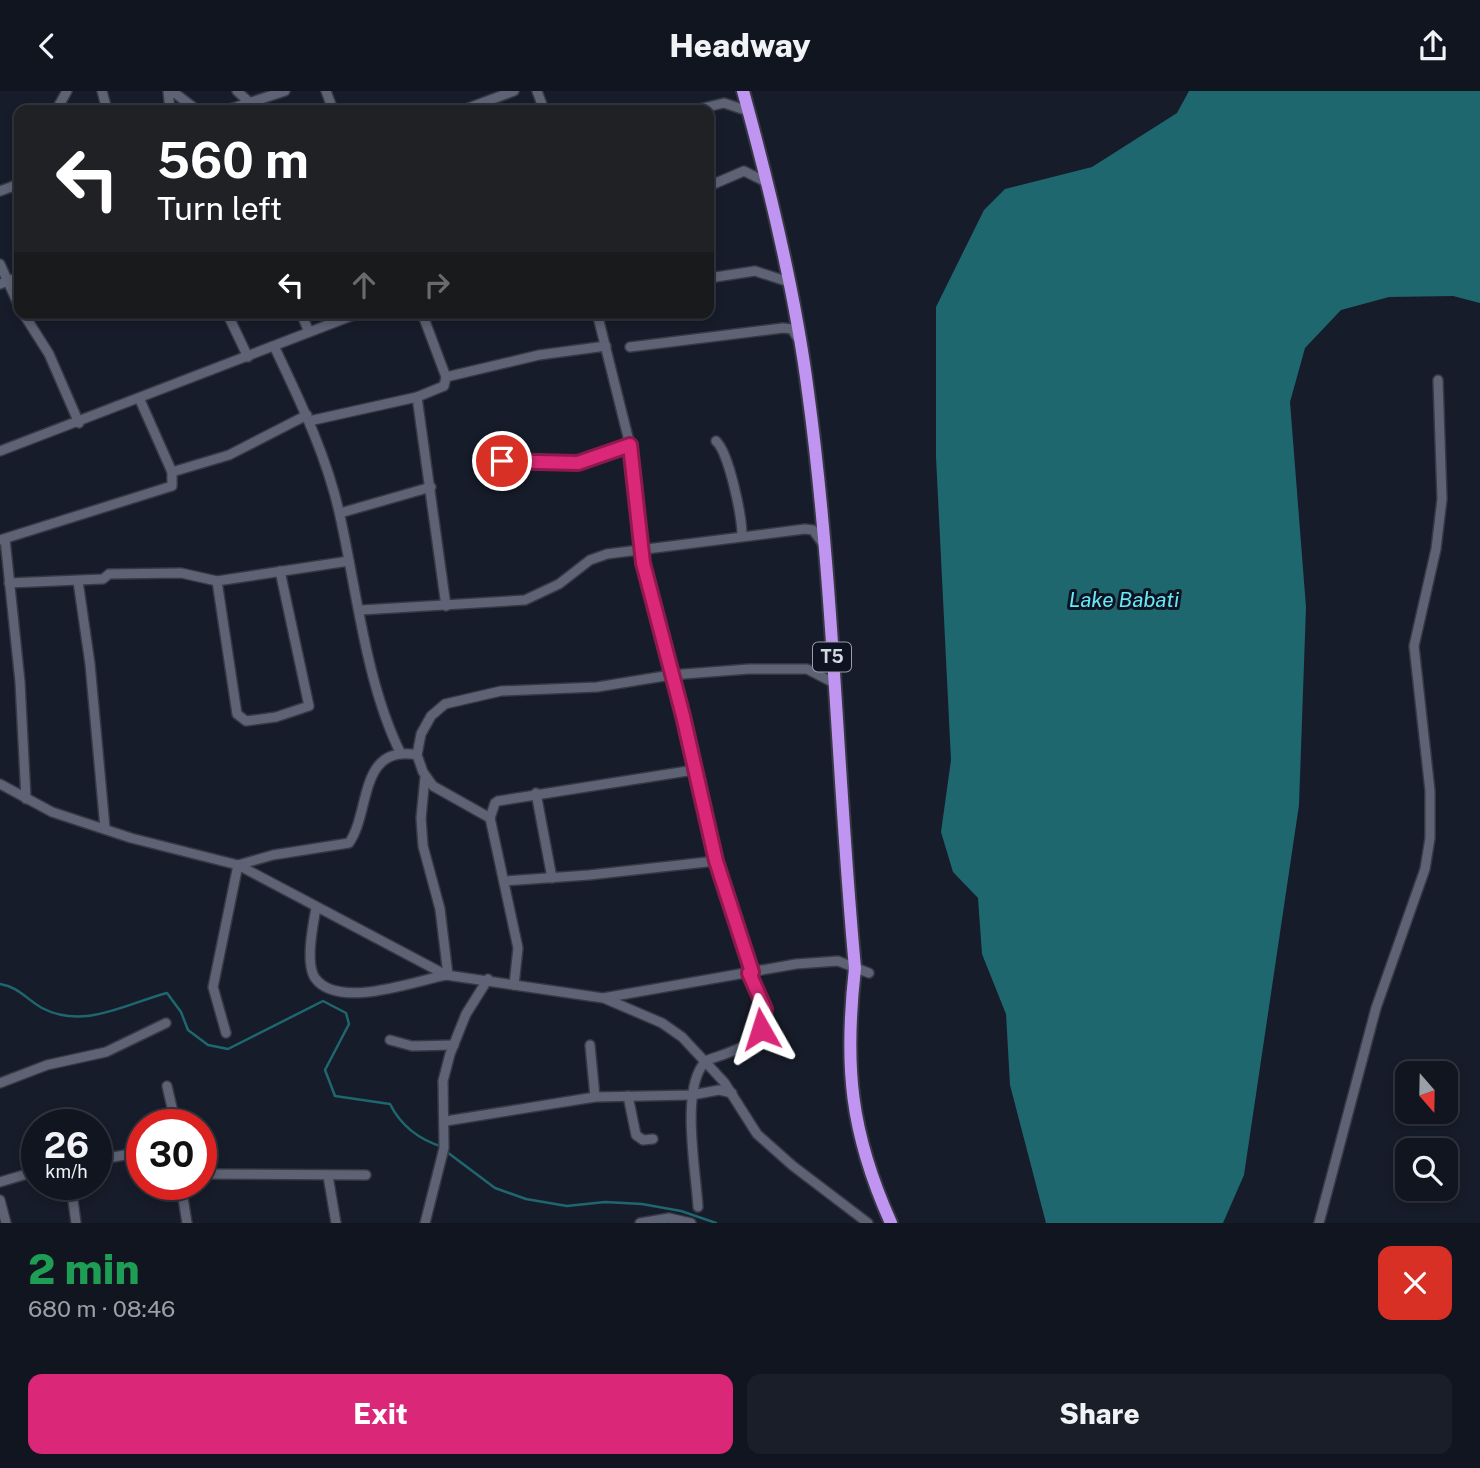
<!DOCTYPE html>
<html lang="en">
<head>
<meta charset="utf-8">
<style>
	body { margin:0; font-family:"Public Sans",sans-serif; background:#1a1e29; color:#f1f3f6; height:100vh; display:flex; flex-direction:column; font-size:26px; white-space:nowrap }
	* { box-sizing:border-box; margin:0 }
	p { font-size:23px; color:#9c9fa5 }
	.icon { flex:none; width:38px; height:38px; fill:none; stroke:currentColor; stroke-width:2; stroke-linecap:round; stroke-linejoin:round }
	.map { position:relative; height:1132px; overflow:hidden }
	.sheet { display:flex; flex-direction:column; background:#111520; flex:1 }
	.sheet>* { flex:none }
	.banner { position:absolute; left:14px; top:14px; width:700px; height:214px; border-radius:14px; box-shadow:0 4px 10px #0003,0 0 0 2px #30343e; background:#202124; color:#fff; overflow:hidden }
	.needle { width:46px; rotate:160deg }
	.fabs { position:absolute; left:1395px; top:970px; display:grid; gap:14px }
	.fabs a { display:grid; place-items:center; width:63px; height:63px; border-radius:14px; background:#111520; box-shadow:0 4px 10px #0003,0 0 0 2px #30343e; font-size:35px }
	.speed { position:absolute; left:21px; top:1018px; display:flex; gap:14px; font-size:35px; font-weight:700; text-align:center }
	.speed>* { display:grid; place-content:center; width:91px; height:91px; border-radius:50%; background:#111520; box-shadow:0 4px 10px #0003,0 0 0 2px #30343e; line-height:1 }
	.speed small { font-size:18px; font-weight:400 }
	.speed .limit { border:10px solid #d22; background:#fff; color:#111 }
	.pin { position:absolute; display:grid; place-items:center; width:60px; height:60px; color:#fff; margin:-30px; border:4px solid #fff; border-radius:50%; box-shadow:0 2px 7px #0007 }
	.me { position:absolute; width:77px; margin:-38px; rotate:354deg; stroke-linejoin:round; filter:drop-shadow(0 0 5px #0008) }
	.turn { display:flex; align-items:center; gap:24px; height:147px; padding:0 28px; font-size:32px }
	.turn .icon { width:91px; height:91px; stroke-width:2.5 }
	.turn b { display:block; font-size:49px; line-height:60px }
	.lanes { display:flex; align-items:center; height:66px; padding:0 28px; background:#0003; justify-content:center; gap:35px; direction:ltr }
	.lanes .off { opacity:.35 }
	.round { display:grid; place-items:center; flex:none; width:74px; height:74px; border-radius:14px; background:#1a1e29 }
	.summary { display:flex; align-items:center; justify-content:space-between; height:119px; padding:0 28px }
	h1 { font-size:42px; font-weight:800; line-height:52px; color:#1e9e55 }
	.button { display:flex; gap:14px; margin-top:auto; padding:14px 28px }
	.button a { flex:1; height:80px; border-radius:14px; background:#db2777; color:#fff; font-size:28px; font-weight:800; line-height:80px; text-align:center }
	.button a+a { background:#1a1e29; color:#f1f3f6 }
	header { display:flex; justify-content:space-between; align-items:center; height:91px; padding:0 28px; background:#111520; font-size:32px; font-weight:800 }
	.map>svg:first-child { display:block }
</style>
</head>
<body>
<header><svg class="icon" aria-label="back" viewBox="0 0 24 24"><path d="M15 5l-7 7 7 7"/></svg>Headway<svg class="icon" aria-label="share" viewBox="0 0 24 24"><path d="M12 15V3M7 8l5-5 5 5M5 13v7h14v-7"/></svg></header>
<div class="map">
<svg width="1480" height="1132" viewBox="0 0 1480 1132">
	<rect width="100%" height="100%" fill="#171c2a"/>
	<path fill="#1f676e" d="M1189,0h291v212l-27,-7 -64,1 -48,13 -36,38 -15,54 16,205 -7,198 -55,370 -21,48h-177l-36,-138 -4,-71 -24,-60 -4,-56 -25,-26 -12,-40 10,-72 -15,-303v-150l48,-97 21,-21 87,-22 85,-54z"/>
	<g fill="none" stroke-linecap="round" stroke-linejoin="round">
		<g stroke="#1f676e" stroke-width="2.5">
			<path d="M0,893c19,3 26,15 42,24 42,22 83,-4 125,-15l14,19 7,18 20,15 20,4 95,-48 23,12 3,11 -24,46 10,26 55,8c11,22 30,36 53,43"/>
			<path d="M447,1061l48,36 31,11 41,7 38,-4 37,2 39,7 35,12"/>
		</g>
		<g stroke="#363844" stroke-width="12">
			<g id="minor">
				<path d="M102,0l5,19"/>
				<path d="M168,0l2,19"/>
				<path d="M172,0l25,19"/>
				<path d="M237,0l12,11"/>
				<path d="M326,0l7,19"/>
				<path d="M537,0l7,19"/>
				<path d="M58,16l9,-16"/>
				<path d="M227,19l58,-19"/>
				<path d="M463,19l51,-19"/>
				<path d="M695,19l29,-7 24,8"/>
				<path d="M709,95l35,-15 22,11"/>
				<path d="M0,100l19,-7"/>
				<path d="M0,173l19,42"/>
				<path d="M709,187l46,-7 34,11"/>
				<path d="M0,193l19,-7"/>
				<path d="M23,222l26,41 30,69"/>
				<path d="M227,222l21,44"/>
				<path d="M301,222l8,19"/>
				<path d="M597,222l33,132 13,118 40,153 33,145 36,111"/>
				<path d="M274,255c26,55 53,110 66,170 17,76 26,168 61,238"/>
				<path d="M630,256l153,-19 9,1 5,8"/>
				<path d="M446,286l93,-22 67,-9"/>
				<path d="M417,306l29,209"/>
				<path d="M309,330l108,-24 27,-11 2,-9 -24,-64"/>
				<path d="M716,350c13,12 26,75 26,95"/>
				<path d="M0,360l359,-138"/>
				<path d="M491,370l87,2 52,-18"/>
				<path d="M172,381l57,-17 78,-40"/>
				<path d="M340,422l91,-26"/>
				<path d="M5,448l15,143 6,117"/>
				<path d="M0,449l172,-54v-14l-32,-72"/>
				<path d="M78,490l12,83 15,164"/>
				<path d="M217,490l20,133 9,7 30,-4 33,-11 -29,-135"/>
				<path d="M9,492l94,-4 6,-5 72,-1 36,8 132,-20"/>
				<path d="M361,519l164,-10 34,-16 31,-24 17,-6 198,-25 8,1 10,14"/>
				<path d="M425,686l-4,41 2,28 17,63 8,66"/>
				<path d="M0,693l52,28 79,26 107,27 208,110 157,23 193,-34 42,-3 31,12"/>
				<path d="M536,702l16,85"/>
				<path d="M490,727l5,-15 3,-2 196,-31"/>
				<path d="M505,790l84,-6 127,-14"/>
				<path d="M316,817c-3,17 -11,55 -1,70 23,32 100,3 131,-3"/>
				<path d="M514,894l4,-37 -28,-130 -57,-32 -10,-14 -6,-17 4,-21 10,-18 14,-12 56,-13 96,-4 74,-12 78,-6h58l27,14"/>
				<path d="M606,908l56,24 20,14 42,45 33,52 36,32 75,57"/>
				<path d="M226,942l-13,-46 25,-122 35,-10 76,-12c22,-31 9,-99 68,-88"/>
				<path d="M390,949l22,6 42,-1"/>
				<path d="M590,954l5,52"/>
				<path d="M705,970c23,-9 68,-17 59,-53 -2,-11 -11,-24 -15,-35"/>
				<path d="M0,992l47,-18 59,-13 60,-29"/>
				<path d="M167,995l9,39"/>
				<path d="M628,1005l8,39 7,5 10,-1"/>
				<path d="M446,1030l149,-24 97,-2 27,-5 13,3"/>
				<path d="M96,1069l46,-8"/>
				<path d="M201,1083l165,1"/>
				<path d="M328,1085l8,47"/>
				<path d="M0,1091l37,-11"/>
				<path d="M71,1094l5,38"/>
				<path d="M181,1094l6,38"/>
				<path d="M0,1109l6,23"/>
				<path d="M698,1116c-2,-36 -18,-118 7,-145"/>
				<path d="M425,1132l19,-75 -1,-67 7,-27 16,-40 22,-35"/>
				<path d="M640,1132l29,-5 22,5"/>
				<path d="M1319,1132l57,-215 49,-139 5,-31v-47l-16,-145 22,-97 6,-50 -4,-119"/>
			</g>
		</g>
		<g stroke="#363844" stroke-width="16">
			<path id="highway" d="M743,0c27,98 52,200 65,301 26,191 29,384 47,576 -11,98 -5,164 36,255"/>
		</g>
		<use href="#minor" stroke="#5d6274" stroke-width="9"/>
		<use href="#highway" stroke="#c095f1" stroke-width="12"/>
	</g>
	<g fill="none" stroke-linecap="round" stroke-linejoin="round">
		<g stroke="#8e194d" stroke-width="18">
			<path id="route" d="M502,370l76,2 52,-18 13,118 40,153 33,145 36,111 -3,1 16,36 -4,20"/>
		</g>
		<use href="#route" stroke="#db2777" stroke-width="12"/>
	</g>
	<g text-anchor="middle" stroke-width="6" stroke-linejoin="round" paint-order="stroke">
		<rect fill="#0f1220" stroke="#9a9da8" stroke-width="2" x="813" y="551.5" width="38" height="29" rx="5"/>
		<g font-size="18" font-weight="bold" fill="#d5d8e2">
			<text x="832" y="572">T5</text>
		</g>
		<g font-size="21" font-style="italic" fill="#65e9f7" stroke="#0f1220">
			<text x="1124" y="516">Lake Babati</text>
		</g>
	</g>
</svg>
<div class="fabs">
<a><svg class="needle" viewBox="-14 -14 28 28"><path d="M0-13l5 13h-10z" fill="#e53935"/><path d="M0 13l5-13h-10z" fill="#9c9fa5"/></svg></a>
<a><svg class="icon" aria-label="search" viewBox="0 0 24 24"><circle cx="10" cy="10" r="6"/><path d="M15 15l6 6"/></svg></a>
</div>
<div class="speed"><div>26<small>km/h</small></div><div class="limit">30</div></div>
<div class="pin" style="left:502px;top:370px;background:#d93025"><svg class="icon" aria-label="arrive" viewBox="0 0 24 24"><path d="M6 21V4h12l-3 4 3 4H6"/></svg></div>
<svg class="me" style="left:761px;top:938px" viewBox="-20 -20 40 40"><path d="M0-17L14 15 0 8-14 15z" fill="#db2777" stroke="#fff" stroke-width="4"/></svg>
<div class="banner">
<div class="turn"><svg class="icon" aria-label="left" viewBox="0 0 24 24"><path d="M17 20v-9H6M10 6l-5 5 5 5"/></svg><div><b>560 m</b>Turn left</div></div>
<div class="lanes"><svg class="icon" aria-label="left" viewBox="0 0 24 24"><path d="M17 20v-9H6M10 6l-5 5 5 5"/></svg><svg class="icon off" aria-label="ahead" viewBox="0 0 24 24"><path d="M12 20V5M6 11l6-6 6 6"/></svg><svg class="icon off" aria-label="right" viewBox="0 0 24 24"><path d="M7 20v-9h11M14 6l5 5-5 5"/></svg></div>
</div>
</div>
<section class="sheet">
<div class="summary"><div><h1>2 min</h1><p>680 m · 08:46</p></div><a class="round" style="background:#d93025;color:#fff"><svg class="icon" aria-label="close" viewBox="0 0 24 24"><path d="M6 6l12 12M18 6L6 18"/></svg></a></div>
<div class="button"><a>Exit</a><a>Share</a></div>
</section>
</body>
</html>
